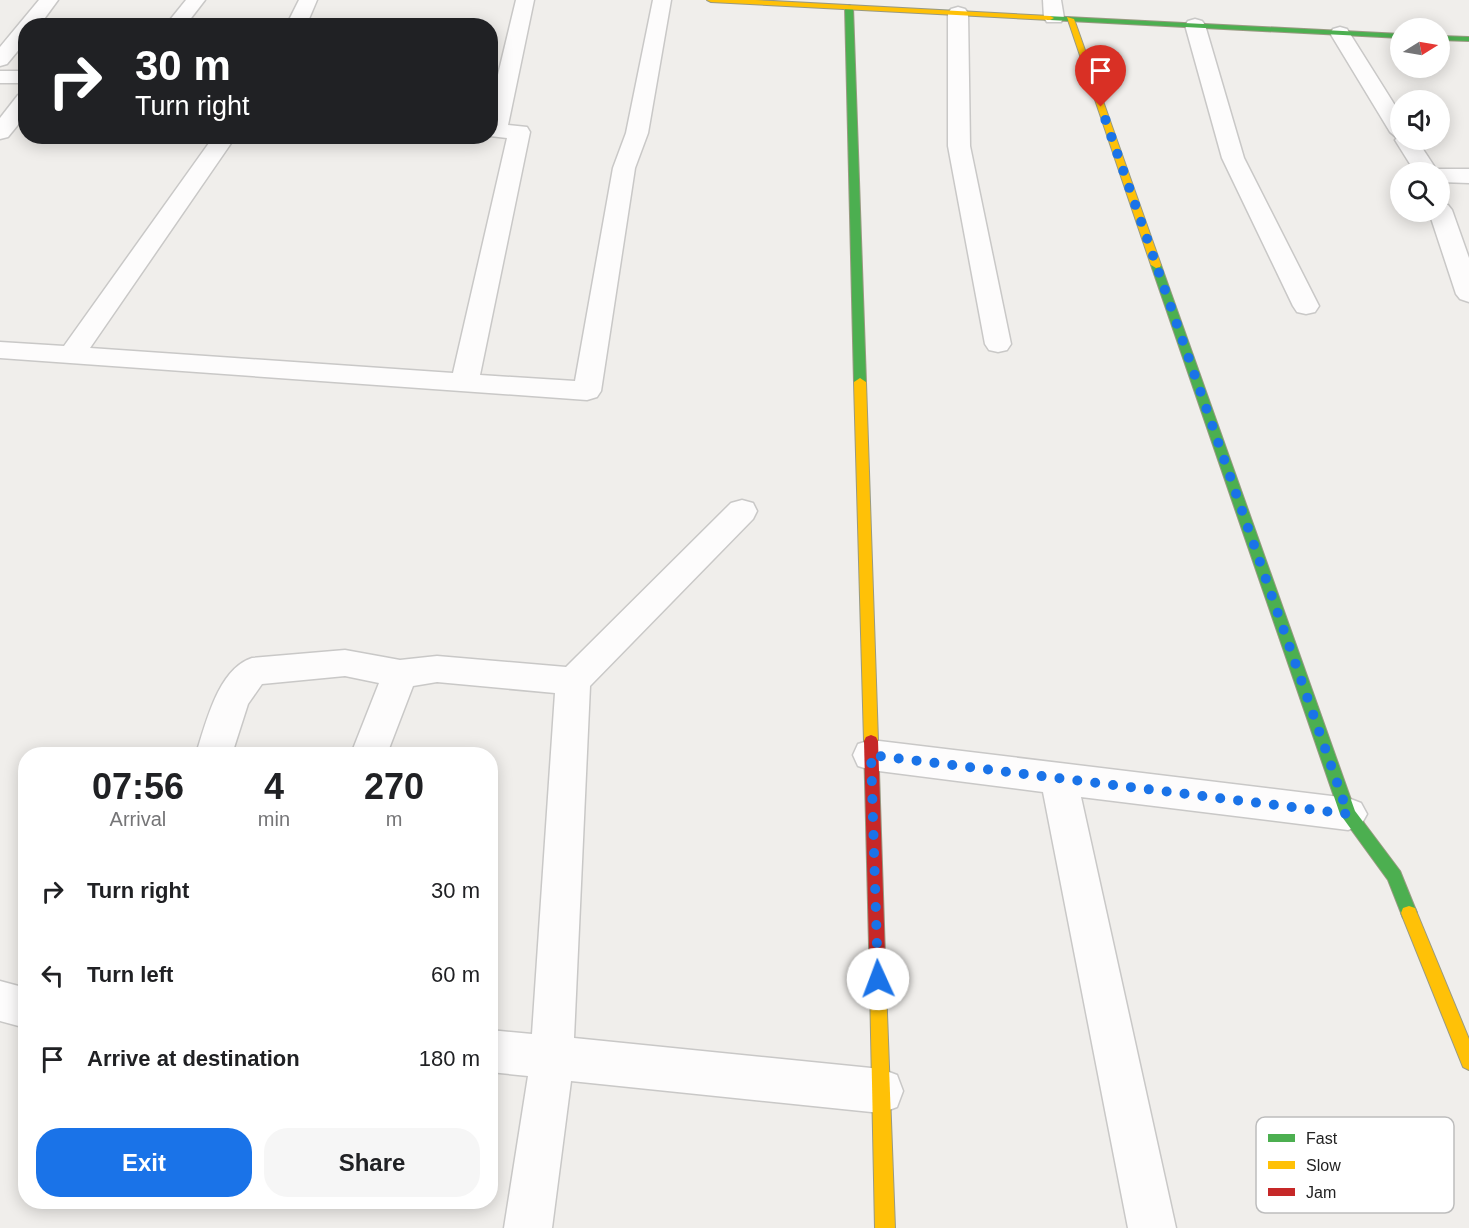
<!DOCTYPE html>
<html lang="en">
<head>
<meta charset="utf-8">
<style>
	body { margin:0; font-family:Helvetica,sans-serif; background:#f6f6f6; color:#202124; height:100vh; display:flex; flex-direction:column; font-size:22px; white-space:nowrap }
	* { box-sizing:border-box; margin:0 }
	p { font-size:20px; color:#757577 }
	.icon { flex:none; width:33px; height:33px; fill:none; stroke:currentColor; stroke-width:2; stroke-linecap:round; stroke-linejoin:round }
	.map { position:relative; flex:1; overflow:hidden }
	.drawer { position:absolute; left:18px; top:747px; width:480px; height:462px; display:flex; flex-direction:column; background:#fff; border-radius:24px; box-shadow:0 3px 15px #0003 }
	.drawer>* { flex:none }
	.top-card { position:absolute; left:18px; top:18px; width:480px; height:126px; border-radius:24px; box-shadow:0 3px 15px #0003; background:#202124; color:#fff; overflow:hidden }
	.needle { width:39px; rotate:79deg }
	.controls { position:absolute; left:1390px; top:18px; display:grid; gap:12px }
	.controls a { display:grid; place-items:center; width:60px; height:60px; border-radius:50%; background:#fff; box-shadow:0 3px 15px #0003; font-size:30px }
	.pin { position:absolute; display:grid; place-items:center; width:51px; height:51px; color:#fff; margin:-62px -26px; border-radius:50% 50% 50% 0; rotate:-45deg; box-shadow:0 0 6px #0007 }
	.pin .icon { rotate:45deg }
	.me { position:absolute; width:66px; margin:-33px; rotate:358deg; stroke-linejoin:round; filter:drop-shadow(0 0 4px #0008) }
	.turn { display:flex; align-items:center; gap:21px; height:126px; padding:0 18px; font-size:27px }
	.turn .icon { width:78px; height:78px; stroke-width:2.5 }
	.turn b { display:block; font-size:42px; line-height:51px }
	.eta { display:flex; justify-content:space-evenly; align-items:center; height:102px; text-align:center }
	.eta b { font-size:36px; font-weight:700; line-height:42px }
	.button { display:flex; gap:12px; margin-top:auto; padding:12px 18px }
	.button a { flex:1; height:69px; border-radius:24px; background:#1a73e8; color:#fff; font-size:24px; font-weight:700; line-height:69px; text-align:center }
	.button a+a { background:#f6f6f6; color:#202124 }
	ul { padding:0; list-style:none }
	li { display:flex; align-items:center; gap:18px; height:84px; padding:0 18px }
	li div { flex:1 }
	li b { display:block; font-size:22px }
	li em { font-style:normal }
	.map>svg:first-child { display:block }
</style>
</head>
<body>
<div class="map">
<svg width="1469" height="1228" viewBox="0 0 1469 1228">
	<rect width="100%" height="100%" fill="#f0eeeb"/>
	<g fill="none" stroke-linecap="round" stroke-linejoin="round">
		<g stroke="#c9c8c7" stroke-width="3">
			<g id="street">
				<path d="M39,0h19l-19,26h-13v15l-19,23 -7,2v-19z"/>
				<path d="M186,0h19l-20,26h-20z"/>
				<path d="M299,0h18l-11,26h-20z"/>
				<path d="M516,0h18l-26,125 19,2 3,5 -50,243 95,6 38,-213 13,-35 27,-133h18l-23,133 -13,35 -34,223 -4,6 -10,3 -587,-42v-16l64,4 150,-210h22l-146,212 363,25 54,-235 -17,-2v-28z"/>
				<path d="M1043,0h18l3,18 -3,4h-14l-3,-4z"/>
				<path d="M958,7l7,2 3,4 2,133 41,198 -4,6 -9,2 -9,-2 -4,-6 -37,-198v-133l3,-4z"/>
				<path d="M1195,19l7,2 3,4 39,133 75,148 -4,6 -9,2 -9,-2 -4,-6 -71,-148 -37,-133 3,-4z"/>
				<path d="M1340,27l7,2 54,86v25h16l19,29h33v14l-29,-1v-10h-25l-20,-32 2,-2 -7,-6 -60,-99 3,-4z"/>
				<rect x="0" y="71" width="26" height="12"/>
				<path d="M26,94v21l-18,22 -8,2v-21l18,-23z"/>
				<path d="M1440,203l8,2 4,5 17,48v44l-9,-3 -4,-5 -27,-82h11z"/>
				<path d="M742,500l11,3 4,8 -4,8 -163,167 -16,352 307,31 16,6 6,16 -6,16 -16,6 -310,-32 -19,147h-48l24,-152 -38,-4v-42l42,4 23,-341 -118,-11 -24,4 -26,68h-36l28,-71 -34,-7 -83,8 -14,20 -16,50h-36c10,-31 22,-85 56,-96l93,-8 55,10 37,-4 129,11 165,-164z"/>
				<path d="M871,740l477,58 13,5 6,11 -6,11 -13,5 -267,-33 95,431h-48l-85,-436 -172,-22 -13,-4 -5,-11 5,-11z"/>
				<path d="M0,981l26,7v40l-26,-7z"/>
			</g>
		</g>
		<g stroke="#999a82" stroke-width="2">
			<g id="fast">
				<path d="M849,5l4,2 13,375 -6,4 -6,-4 -9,-375z"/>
				<path d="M1047,16l354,18v4l-351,-18h-3z"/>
				<path d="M1440,36l29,1v4l-29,-1z"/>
				<path d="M1156,262l5,3 194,546 45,60 17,42 -2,5 -6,2 -6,-2 -15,-38 -48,-66 -189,-549z"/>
			</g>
		</g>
		<g stroke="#999a82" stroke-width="2">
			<g id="slow">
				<path d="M707,0h48l295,16 4,2 -4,2 -339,-18z"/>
				<path d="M1067,17l7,2 87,246 -1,2 -4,1 -5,-3z"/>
				<path d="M860,378l6,4 12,359 -2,4 -5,2 -5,-2 -2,-4 -10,-359z"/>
				<path d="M1409,906l6,2 2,5 52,126v31l-6,-3 -62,-154 2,-5z"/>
				<path d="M878,978l6,2 2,6 9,242h-20l-5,-242 2,-6z"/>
			</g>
		</g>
		<g stroke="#999a82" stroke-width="2">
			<path id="jam" d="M871,735l5,2 2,4 8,245 -2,6 -6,2 -6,-2 -2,-6 -6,-245 2,-4z"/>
		</g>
		<use href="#street" fill="#fdfcfc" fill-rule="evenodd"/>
		<use href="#fast" fill="#4caf50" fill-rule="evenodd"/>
		<use href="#slow" fill="#ffc107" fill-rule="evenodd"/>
		<use href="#jam" fill="#c62828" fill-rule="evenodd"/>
	</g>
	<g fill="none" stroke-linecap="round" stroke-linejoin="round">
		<path stroke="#1a73e8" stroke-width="10" stroke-dasharray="0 18" d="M878,979l-7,-224 477,59 -247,-707"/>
	</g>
	<rect x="1256" y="1117" width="198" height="96" rx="9" fill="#fff" stroke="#bdbdbd" stroke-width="1.5"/>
	<rect x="1268" y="1134" width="27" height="8" fill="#4caf50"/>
	<rect x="1268" y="1161" width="27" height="8" fill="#ffc107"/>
	<rect x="1268" y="1188" width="27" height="8" fill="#c62828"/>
	<g font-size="16" fill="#222">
		<text x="1306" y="1144">Fast</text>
		<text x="1306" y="1171">Slow</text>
		<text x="1306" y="1198">Jam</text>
	</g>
</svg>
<div class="controls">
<a><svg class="needle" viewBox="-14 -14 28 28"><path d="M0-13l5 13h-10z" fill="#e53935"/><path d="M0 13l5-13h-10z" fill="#757577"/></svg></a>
<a><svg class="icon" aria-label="sound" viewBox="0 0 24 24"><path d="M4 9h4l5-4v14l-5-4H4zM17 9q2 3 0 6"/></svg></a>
<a><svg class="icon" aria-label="search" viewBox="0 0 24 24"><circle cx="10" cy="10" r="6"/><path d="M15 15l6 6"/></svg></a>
</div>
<div class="pin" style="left:1101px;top:107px;background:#d93025"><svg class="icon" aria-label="arrive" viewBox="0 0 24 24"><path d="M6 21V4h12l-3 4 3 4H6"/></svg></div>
<svg class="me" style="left:878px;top:979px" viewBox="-20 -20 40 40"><circle r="19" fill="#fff"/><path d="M0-13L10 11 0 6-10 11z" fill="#1a73e8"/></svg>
<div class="top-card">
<div class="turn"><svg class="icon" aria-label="right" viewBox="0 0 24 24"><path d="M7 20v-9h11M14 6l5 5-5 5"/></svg><div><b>30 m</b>Turn right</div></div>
</div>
<section class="drawer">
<div class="eta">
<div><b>07:56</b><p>Arrival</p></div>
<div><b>4</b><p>min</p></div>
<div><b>270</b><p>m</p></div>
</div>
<ul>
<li><svg class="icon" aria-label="right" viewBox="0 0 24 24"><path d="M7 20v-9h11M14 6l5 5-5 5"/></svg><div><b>Turn right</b></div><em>30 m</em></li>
<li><svg class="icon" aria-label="left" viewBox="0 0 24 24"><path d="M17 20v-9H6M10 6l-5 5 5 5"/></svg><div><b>Turn left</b></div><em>60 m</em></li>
<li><svg class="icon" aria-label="arrive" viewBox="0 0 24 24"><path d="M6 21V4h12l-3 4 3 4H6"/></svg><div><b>Arrive at destination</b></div><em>180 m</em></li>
</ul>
<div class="button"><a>Exit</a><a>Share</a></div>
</section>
</div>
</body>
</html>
